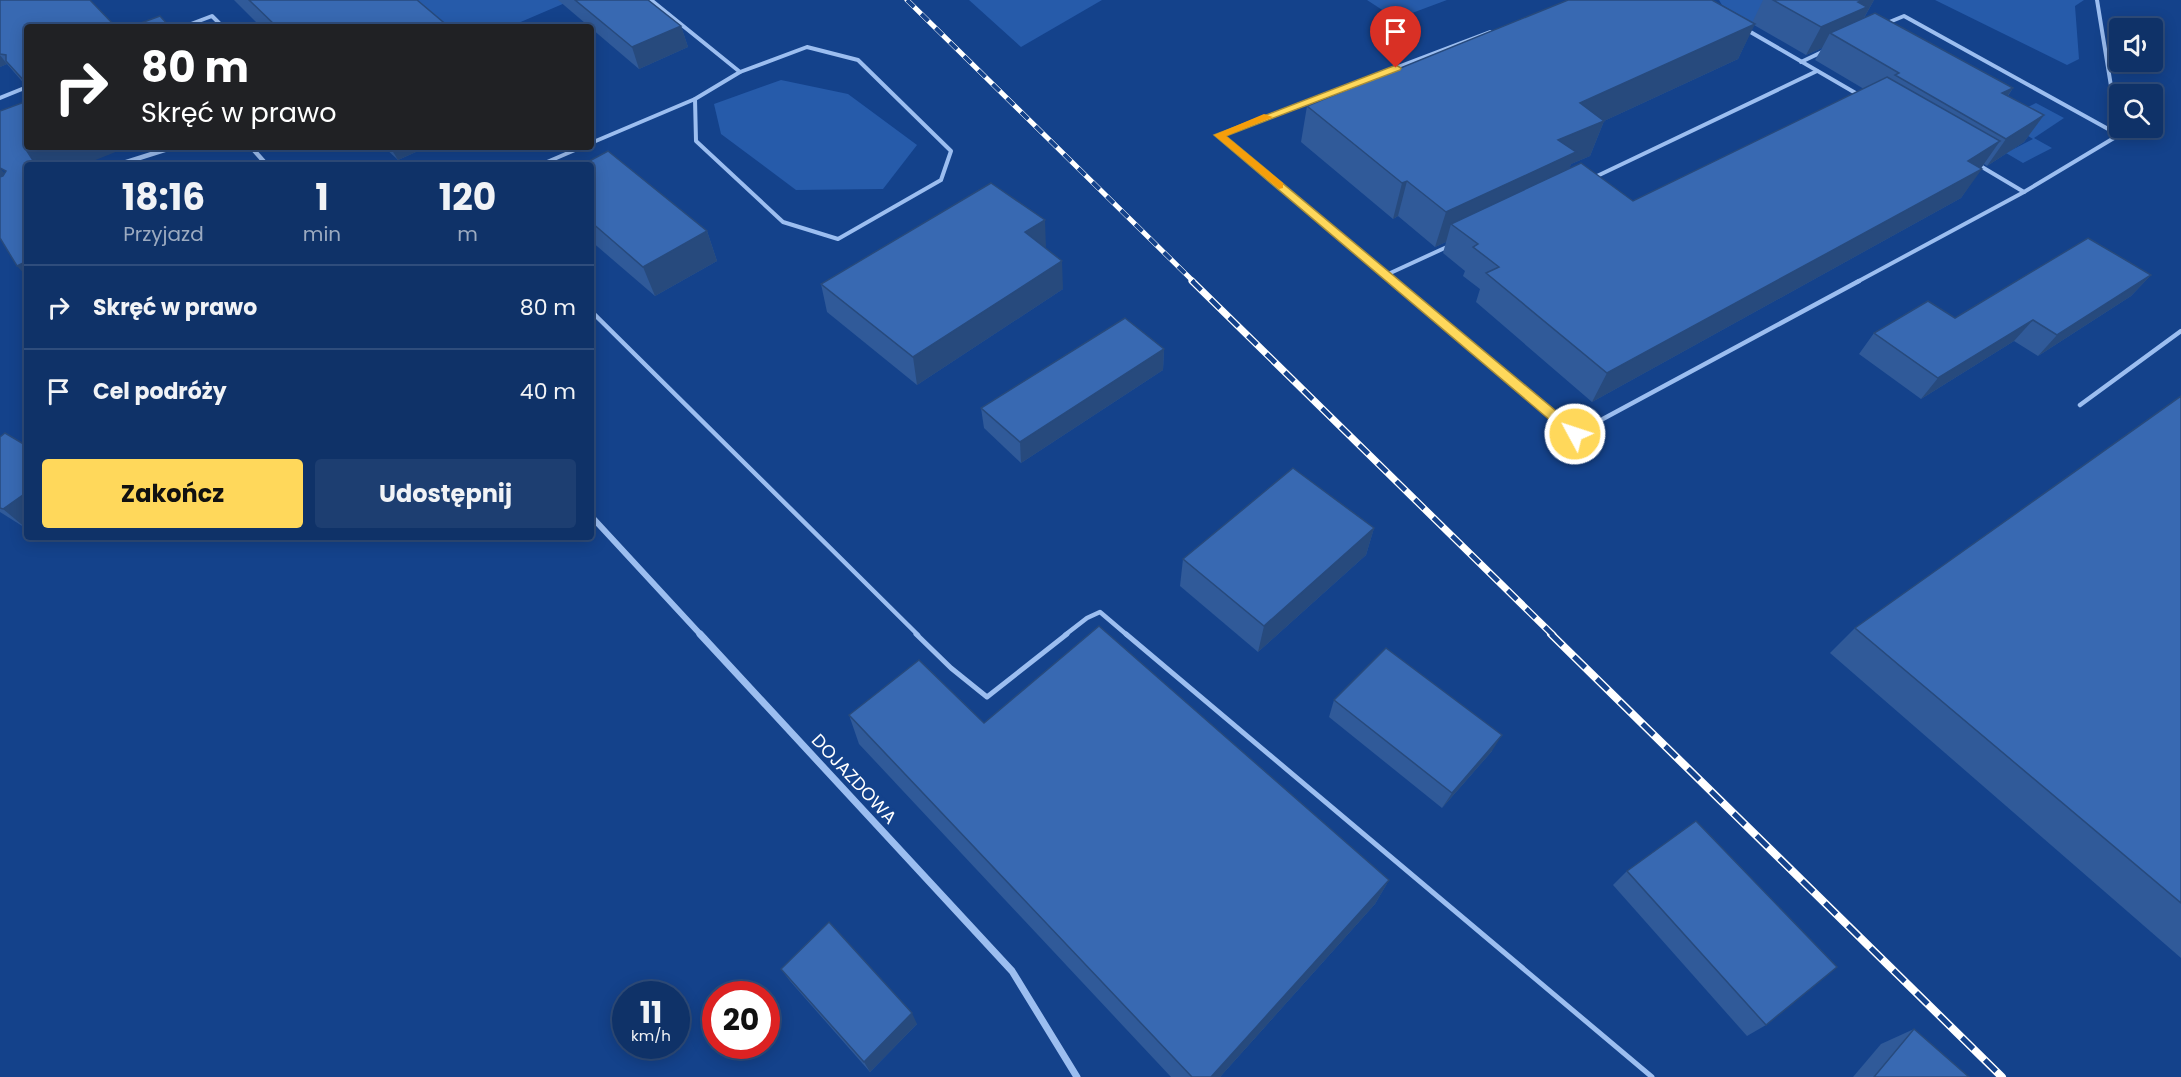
<!DOCTYPE html>
<html lang="pl">
<head>
<meta charset="utf-8">
<style>
	body { margin:0; font-family:Poppins,sans-serif; background:#1d3e71; color:#f1f3f6; height:100vh; display:flex; flex-direction:column; font-size:22px; white-space:nowrap }
	* { box-sizing:border-box; margin:0 }
	p { font-size:20px; color:#9baac0 }
	.icon { flex:none; width:33px; height:33px; fill:none; stroke:currentColor; stroke-width:2; stroke-linecap:round; stroke-linejoin:round }
	.map { position:relative; flex:1; overflow:hidden }
	.sheet { position:absolute; left:24px; top:162px; width:570px; height:378px; display:flex; flex-direction:column; background:#0f3268; border-radius:6px; box-shadow:0 3px 15px #0003,0 0 0 2px #2f4d7c }
	.sheet>* { flex:none }
	.guide { position:absolute; left:24px; top:24px; width:570px; height:126px; border-radius:6px; box-shadow:0 3px 15px #0003,0 0 0 2px #2f4d7c; background:#202124; color:#fff; overflow:hidden }
	.fabs { position:absolute; left:2109px; top:18px; display:grid; gap:12px }
	.fabs a { display:grid; place-items:center; width:54px; height:54px; border-radius:6px; background:#0f3268; box-shadow:0 3px 15px #0003,0 0 0 2px #2f4d7c; font-size:30px }
	.speed { position:absolute; left:612px; top:981px; display:flex; gap:12px; font-size:30px; font-weight:700; text-align:center }
	.speed>* { display:grid; place-content:center; width:78px; height:78px; border-radius:50%; background:#0f3268; box-shadow:0 3px 15px #0003,0 0 0 2px #2f4d7c; line-height:1 }
	.speed small { font-size:15px; font-weight:400 }
	.speed .limit { border:9px solid #d22; background:#fff; color:#111 }
	.pin { position:absolute; display:grid; place-items:center; width:51px; height:51px; color:#fff; margin:-62px -26px; border-radius:50% 50% 50% 0; rotate:-45deg; box-shadow:0 0 6px #0007 }
	.pin .icon { rotate:45deg }
	.me { position:absolute; width:66px; margin:-33px; rotate:310deg; stroke-linejoin:round; filter:drop-shadow(0 0 4px #0008) }
	.turn { display:flex; align-items:center; gap:21px; height:126px; padding:0 18px; font-size:27px }
	.turn .icon { width:78px; height:78px; stroke-width:2.5 }
	.turn b { display:block; font-size:42px; line-height:51px }
	.eta { display:flex; justify-content:space-evenly; align-items:center; height:102px; text-align:center }
	.eta b { font-size:36px; font-weight:700; line-height:42px }
	.primary-button { display:flex; gap:12px; margin-top:auto; padding:12px 18px }
	.primary-button a { flex:1; height:69px; border-radius:6px; background:#ffd85b; color:#111; font-size:24px; font-weight:700; line-height:69px; text-align:center }
	.primary-button a+a { background:#1d3e71; color:#f1f3f6 }
	ul { padding:0; list-style:none }
	li { display:flex; align-items:center; gap:18px; height:84px; padding:0 18px; border-top:2px solid #2f4d7c }
	li div { flex:1 }
	li b { display:block; font-size:22px }
	li em { font-style:normal }
	.map>svg:first-child { display:block }
</style>
</head>
<body>
<div class="map">
<svg width="2181" height="1077" viewBox="0 0 2181 1077">
	<rect width="100%" height="100%" fill="#14428b"/>
	<g fill="#265baa">
		<path d="M392,0h180l-63,27h-86z"/>
		<path d="M969,0h133l-81,47z"/>
		<path d="M1367,0h80l-51,19z"/>
		<path d="M1719,0h84l-17,42 -64,-37z"/>
		<path d="M1935,0h149l-9,6 4,53 -12,6z"/>
		<path d="M781,80l67,14 69,51 -34,44 -87,1 -75,-56 -7,-30z"/>
		<path d="M2036,103l28,15 -30,20 18,10 -29,15 -17,-10 27,-14 -21,-13 -2,-10z"/>
	</g>
	<g fill="none" stroke-linecap="round" stroke-linejoin="round">
		<g stroke="#9cbef0" stroke-width="4">
			<path d="M651,0l89,72"/>
			<path d="M1887,23l17,-7 215,119"/>
			<path d="M183,27l29,-11 11,11"/>
			<path d="M1747,30l112,65"/>
			<path d="M807,47l51,13 93,91 -10,29 -103,59 -55,-17 -87,-81 -1,-42 45,-27z"/>
			<path d="M1801,62l21,-10"/>
			<path d="M0,98l27,-11"/>
			<path d="M591,143l104,-44"/>
			<path d="M1977,164l47,28"/>
			<path d="M540,165l42,-18"/>
			<path d="M1595,177l222,-106"/>
			<path d="M1386,275l63,-29"/>
			<path d="M1394,282l-175,-147 271,-103"/>
			<path d="M1857,282l167,-90 95,-57 -22,-135"/>
		</g>
		<g stroke="#9cbef0" stroke-width="4.5">
			<path d="M1392,281l183,153 284,-153"/>
			<path d="M591,311l327,324"/>
			<path d="M2080,405l101,-74"/>
			<path d="M1065,635l22,-17 13,-6 27,23"/>
		</g>
		<g stroke="#9cbef0" stroke-width="5">
			<path d="M916,634l35,34 36,29 80,-63"/>
			<path d="M1126,634l526,443"/>
		</g>
		<g stroke="#9cbef0" stroke-width="4.5">
			<path d="M251,147l16,18"/>
			<path d="M117,165l57,-18"/>
		</g>
		<path stroke="#9cbef0" stroke-width="6" d="M591,516l110,119"/>
		<path stroke="#9cbef0" stroke-width="7" d="M700,634l312,337 65,106"/>
		<g stroke="#fff" stroke-width="5">
			<path id="rail-far2" d="M907,0l287,282"/>
		</g>
		<g stroke="#fff" stroke-width="7">
			<path id="rail-far1" d="M1192,281l361,354"/>
		</g>
		<g stroke="#fff" stroke-width="8">
			<path id="rail" d="M1551,634l451,443"/>
		</g>
		<use href="#rail-far2" stroke="#14428b" stroke-width="4" stroke-dasharray="10" stroke-linecap="butt"/>
		<use href="#rail-far1" stroke="#14428b" stroke-width="4.5" stroke-dasharray="13" stroke-linecap="butt"/>
		<use href="#rail" stroke="#14428b" stroke-width="5" stroke-dasharray="16" stroke-linecap="butt"/>
	</g>
	<g fill="#305a99" fill-rule="evenodd">
		<path d="M0,0l27,27v60l-20,-23 -7,3z"/>
		<path d="M234,0h183l32,27h-188z"/>
		<path d="M558,0h90l33,26 7,21 -49,22z"/>
		<path d="M1763,0h111l-10,18 149,70 -5,8 36,19 -20,27 -37,24 -3,-2 -23,34 -369,204 -116,-100 4,-13 -17,-13 2,-5 -22,-18 3,-11 -11,5 -37,-31 -5,3 -92,-77 6,-36 445,-83zM1754,25l52,30 16,-7 -7,12 49,29 -231,112 -64,-32 2,-5 19,-8 14,-35 134,-62z"/>
		<path d="M384,147h43l-29,13z"/>
		<path d="M591,165l116,66 10,30 -62,35 -64,-55z"/>
		<path d="M1046,248l17,41 -146,96 -90,-73 -6,-28z"/>
		<path d="M2151,275l-20,21 -93,60 -24,-15 -93,58 -62,-45 15,-21 81,-15z"/>
		<path d="M1164,349l-1,21 -142,93 -37,-35 -3,-20z"/>
		<path d="M2181,396v562l-351,-305 25,-25z"/>
		<path d="M0,437l27,92 -27,-17z"/>
		<path d="M1374,528l-8,27 -108,97 -78,-66 3,-27z"/>
		<path d="M1334,700l158,51 -50,57 -113,-91z"/>
		<path d="M849,715l135,8 405,157 -14,24 -155,173h-49l-312,-333z"/>
		<path d="M1627,871l139,154 -19,11 -134,-151z"/>
		<path d="M781,969l136,55 -47,48 -80,-91z"/>
		<path d="M1914,1029l55,48h-116l28,-33z"/>
	</g>
	<g fill="#274a7d">
		<path d="M1863,0h11l-12,21 -32,12 -8,15 -16,7 15,-28 37,-25z"/>
		<path d="M1755,24l-17,35 -134,62 -14,35 -19,8 -9,23 -111,37 -5,18 -11,5 11,-35 112,-72 22,-37z"/>
		<path d="M681,26l7,21 -49,22 -7,-22z"/>
		<path d="M0,55l7,9 -7,3z"/>
		<path d="M2013,88l-19,27 8,-22z"/>
		<path d="M2044,115l-20,27 -37,24 19,-27z"/>
		<path d="M2000,141l-21,30 3,-2 -21,29 -369,204 15,-29 361,-212z"/>
		<path d="M29,147h99l-45,18h-47l-11,-17z"/>
		<path d="M390,147h37l-29,13z"/>
		<path d="M0,168l25,29 -25,12z"/>
		<path d="M1407,181l-9,35 -5,3 9,-36z"/>
		<path d="M1045,220l1,28 -21,-16z"/>
		<path d="M707,231l10,30 -62,35 -12,-29z"/>
		<path d="M27,261v16l-10,-11z"/>
		<path d="M1062,261l1,28 -146,96 -4,-28z"/>
		<path d="M2151,275l-20,21 -93,60 19,-21z"/>
		<path d="M2033,320l-19,21 -93,58 17,-21z"/>
		<path d="M1164,349l-1,21 -142,93 -1,-21z"/>
		<path d="M27,492v37l-24,-20z"/>
		<path d="M1374,528l-8,27 -108,97 6,-26z"/>
		<path d="M1502,735l-10,16 -50,57 10,-15z"/>
		<path d="M1389,880l-14,24 -155,173h-9z"/>
		<path d="M912,1013l5,11 -47,48 -6,-10z"/>
	</g>
	<g fill="#3869b2" stroke="#274a7d" stroke-width="1.5">
		<path d="M0,0h90l26,27h-89v57l-21,-23v-6l-6,-1z"/>
		<path d="M249,0h168l32,27h-172z"/>
		<path d="M575,0h73l33,26 -49,21z"/>
		<path d="M1568,0h144l43,24 -175,79 24,18 -46,19 18,12 -130,60 -39,-31 -5,2 -95,-77z"/>
		<path d="M1773,0h90l-5,2 9,5 -46,20z"/>
		<path d="M1875,13l138,75 -11,5 42,22 -38,24 -111,-64 4,-2 -69,-40z"/>
		<path d="M160,16l10,11h-40z"/>
		<path d="M1887,77l113,64 -32,20 14,8 -375,204 -121,-100 13,-6 -26,-20 5,-3 -27,-20 130,-61 52,38z"/>
		<path d="M27,101v46h2l-4,1 11,17h-9v96l-10,5 -17,-28v-61l3,-1 3,-5 -6,-3v-57z"/>
		<path d="M608,151l99,80 -64,36 -52,-45v-57h-9z"/>
		<path d="M991,183l54,37 -20,12 37,29 -149,96 -92,-73z"/>
		<path d="M2088,238l63,37 -94,60 -24,-15 -95,58 -64,-45 54,-32 27,17z"/>
		<path d="M1125,318l39,31 -144,93 -39,-34z"/>
		<path d="M2181,396v507l-326,-275z"/>
		<path d="M5,433l22,13v46l-24,17 -3,-1v-71z"/>
		<path d="M1293,468l81,60 -110,98 -81,-67z"/>
		<path d="M1099,626l290,254 -178,197h-19l-343,-362 70,-55 65,63z"/>
		<path d="M1386,648l116,87 -50,58 -118,-93z"/>
		<path d="M1696,821l141,146 -71,58 -139,-154z"/>
		<path d="M829,922l83,91 -48,49 -83,-93z"/>
		<path d="M1914,1029l55,48h-95z"/>
	</g>
	<path fill="#ffd85b" stroke="#a68c3b" stroke-width="1.5" d="M1396,65l5,3 -1,2 -174,66 354,295 2,3 -2,4h-9l-357,-303z"/>
	<path fill="#f59e0b" d="M1264,114l9,3 -47,19 57,47v5l-4,1 -65,-54z"/>
	<g text-anchor="middle" stroke-width="6" stroke-linejoin="round" paint-order="stroke">
		<g font-size="18" fill="#fff" stroke="#14428b">
			<text transform="translate(854 779) rotate(47)" y="6">DOJAZDOWA</text>
		</g>
	</g>
</svg>
<div class="fabs">
<a><svg class="icon" aria-label="sound" viewBox="0 0 24 24"><path d="M4 9h4l5-4v14l-5-4H4zM17 9q2 3 0 6"/></svg></a>
<a><svg class="icon" aria-label="search" viewBox="0 0 24 24"><circle cx="10" cy="10" r="6"/><path d="M15 15l6 6"/></svg></a>
</div>
<div class="speed"><div>11<small>km/h</small></div><div class="limit">20</div></div>
<div class="pin" style="left:1396px;top:68px;background:#d93025"><svg class="icon" aria-label="arrive" viewBox="0 0 24 24"><path d="M6 21V4h12l-3 4 3 4H6"/></svg></div>
<svg class="me" style="left:1575px;top:434px" viewBox="-20 -20 40 40"><circle r="17" fill="#ffd85b" stroke="#fff" stroke-width="3"/><path d="M0-11L8 9 0 5-8 9z" fill="#fff"/></svg>
<div class="guide">
<div class="turn"><svg class="icon" aria-label="right" viewBox="0 0 24 24"><path d="M7 20v-9h11M14 6l5 5-5 5"/></svg><div><b>80 m</b>Skręć w prawo</div></div>
</div>
<section class="sheet">
<div class="eta">
<div><b>18:16</b><p>Przyjazd</p></div>
<div><b>1</b><p>min</p></div>
<div><b>120</b><p>m</p></div>
</div>
<ul>
<li><svg class="icon" aria-label="right" viewBox="0 0 24 24"><path d="M7 20v-9h11M14 6l5 5-5 5"/></svg><div><b>Skręć w prawo</b></div><em>80 m</em></li>
<li><svg class="icon" aria-label="arrive" viewBox="0 0 24 24"><path d="M6 21V4h12l-3 4 3 4H6"/></svg><div><b>Cel podróży</b></div><em>40 m</em></li>
</ul>
<div class="primary-button"><a>Zakończ</a><a>Udostępnij</a></div>
</section>
</div>
</body>
</html>
